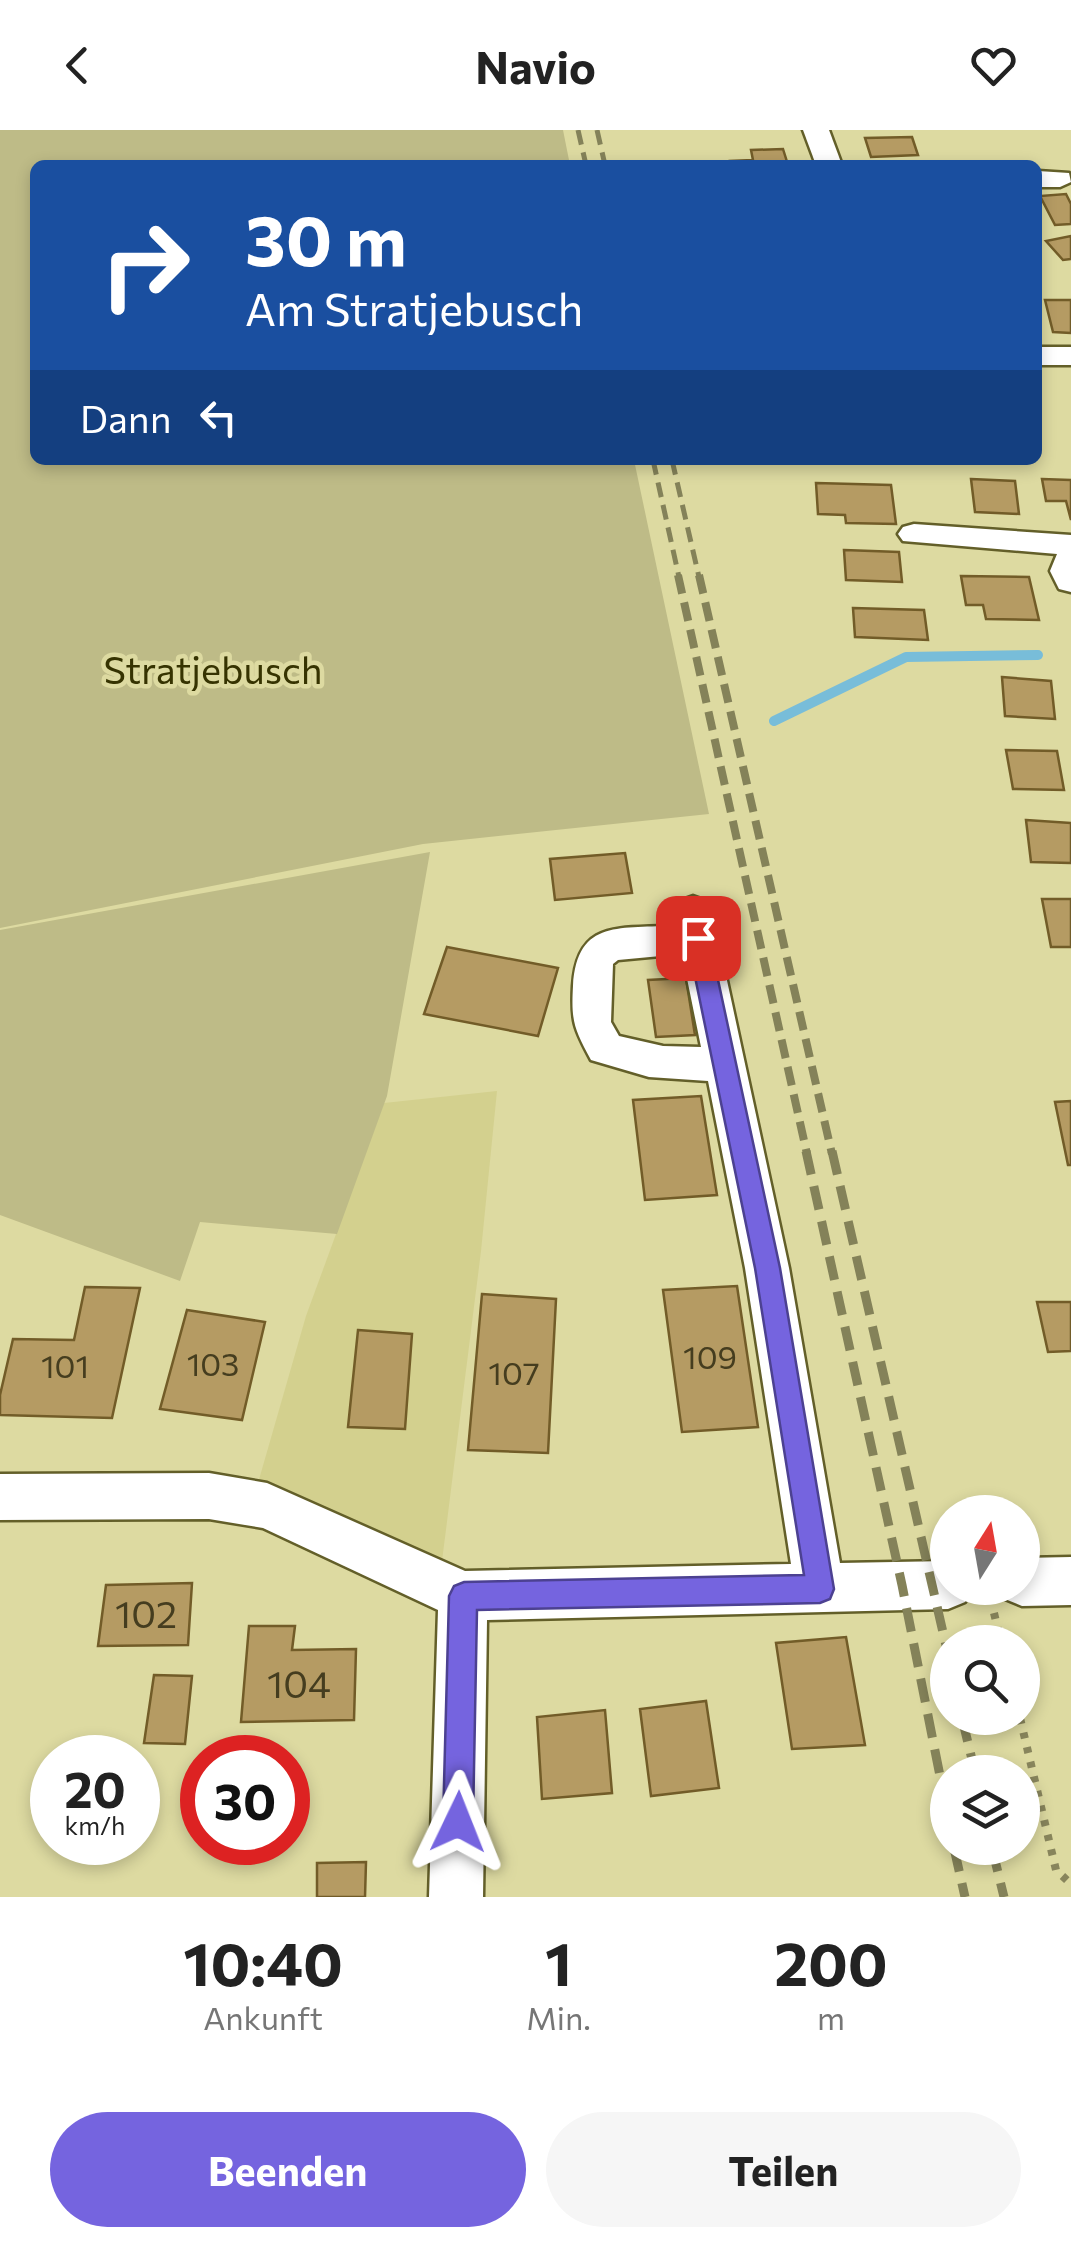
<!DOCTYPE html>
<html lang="de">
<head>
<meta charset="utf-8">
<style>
	body { margin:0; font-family:Commissioner,sans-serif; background:#f6f6f6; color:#222; height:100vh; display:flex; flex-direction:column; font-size:38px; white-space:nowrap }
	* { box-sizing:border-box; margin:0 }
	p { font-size:32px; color:#767676 }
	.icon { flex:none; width:55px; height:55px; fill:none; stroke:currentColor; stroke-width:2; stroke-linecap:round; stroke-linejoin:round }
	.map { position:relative; height:1767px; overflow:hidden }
	.side { display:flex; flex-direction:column; background:#fff; flex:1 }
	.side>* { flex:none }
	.guide { position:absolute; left:30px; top:30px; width:1012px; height:305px; border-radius:15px; box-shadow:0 5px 15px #0003; background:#1a4fa0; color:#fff; overflow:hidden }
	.needle { width:65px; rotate:11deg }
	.fabs { position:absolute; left:930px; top:1365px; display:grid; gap:20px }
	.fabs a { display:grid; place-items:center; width:110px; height:110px; border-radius:50%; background:#fff; box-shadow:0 5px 15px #0003; font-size:50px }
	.speed { position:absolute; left:30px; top:1605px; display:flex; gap:20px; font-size:50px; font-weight:700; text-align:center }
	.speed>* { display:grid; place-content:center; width:130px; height:130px; border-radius:50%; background:#fff; box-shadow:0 5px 15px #0003; line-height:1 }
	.speed small { font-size:25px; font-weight:400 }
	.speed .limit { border:15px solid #d22; background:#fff; color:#111 }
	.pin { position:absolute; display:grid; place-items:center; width:85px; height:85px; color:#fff; margin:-42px; border-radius:20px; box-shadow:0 5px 15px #0006 }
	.me { position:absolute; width:110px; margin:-55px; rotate:2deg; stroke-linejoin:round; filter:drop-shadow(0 0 8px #0008) }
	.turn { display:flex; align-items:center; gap:35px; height:210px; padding:0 50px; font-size:45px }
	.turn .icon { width:130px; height:130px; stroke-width:2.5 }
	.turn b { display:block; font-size:70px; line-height:85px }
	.then { display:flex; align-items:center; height:95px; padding:0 50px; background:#0003; gap:20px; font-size:38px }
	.eta { display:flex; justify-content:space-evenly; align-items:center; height:170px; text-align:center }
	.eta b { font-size:60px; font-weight:700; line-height:70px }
	.primary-button { display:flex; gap:20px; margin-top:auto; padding:20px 50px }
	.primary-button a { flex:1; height:115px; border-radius:60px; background:#7564df; color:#fff; font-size:40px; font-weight:700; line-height:115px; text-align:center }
	.primary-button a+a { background:#f6f6f6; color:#222 }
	header { display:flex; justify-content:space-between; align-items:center; height:130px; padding:0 50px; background:#fff; font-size:45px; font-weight:700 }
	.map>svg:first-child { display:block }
</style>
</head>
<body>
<header><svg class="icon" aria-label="back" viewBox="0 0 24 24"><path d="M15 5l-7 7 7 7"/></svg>Navio<svg class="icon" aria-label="heart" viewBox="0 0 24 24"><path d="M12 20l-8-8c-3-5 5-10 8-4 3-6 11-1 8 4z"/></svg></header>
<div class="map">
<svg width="1071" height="1767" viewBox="0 0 1071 1767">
	<rect width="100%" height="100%" fill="#dddaa1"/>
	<path fill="#d3d08e" d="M497,961l-16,160 -42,334 -187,-81 54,-188 78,-213z"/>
	<g fill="#bebb87">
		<path d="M0,0h563l7,35h-535v295h599l75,354 -286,30 -423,84z"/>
		<path d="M430,722l-43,244 -50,138 -137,-12 -20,59 -180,-66v-285z"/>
	</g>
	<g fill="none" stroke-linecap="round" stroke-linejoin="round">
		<path stroke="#78bdd9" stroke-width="10" d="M774,591l132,-64 132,-2"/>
	</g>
	<g fill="#b59b63" stroke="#725c28" stroke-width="2.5">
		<path d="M912,7l6,18 -47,2 -6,-19z"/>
		<path d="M783,19l5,16h-57l-1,-4 23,-1 -2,-10z"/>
		<path d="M1066,64l5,10v20l-16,1 -15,-29z"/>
		<path d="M1071,106v23l-8,1 -17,-19z"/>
		<path d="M1045,170h26v33l-18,-1z"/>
		<path d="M971,349l44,2 4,33 -44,-2z"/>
		<path d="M1042,349l29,1v40l-5,-19h-20z"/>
		<path d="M816,353l75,2 5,39 -50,-1 -1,-8 -27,-1z"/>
		<path d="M844,420l55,2 3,30 -56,-2z"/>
		<path d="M961,446l68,1 10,43 -53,-1 -3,-14h-17z"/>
		<path d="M853,478l71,2 4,30 -73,-3z"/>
		<path d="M1002,547l49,4 4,38 -50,-3z"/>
		<path d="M1006,620l51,1 7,39 -51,-1z"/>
		<path d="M1026,690l45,3v40l-40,-1z"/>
		<path d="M625,723l7,40 -77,7 -5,-41z"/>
		<path d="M1042,769h29v48h-20z"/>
		<path d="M447,817l111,21 -20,68 -114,-22z"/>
		<path d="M686,848l9,57 -39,2 -8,-57z"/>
		<path d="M701,966l16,99 -72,5 -12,-100z"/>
		<path d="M1071,971v64h-3l-13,-63z"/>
		<path d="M737,1156l21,141 -76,5 -19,-142z"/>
		<path d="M85,1157l55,1 -28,130 -112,-3v-20l13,-56 61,1z"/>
		<path d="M482,1164l74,5 -8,154 -80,-3z"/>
		<path d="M1037,1172h34v49l-23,1z"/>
		<path d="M187,1180l78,12 -23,98 -82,-11z"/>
		<path d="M358,1200l54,4 -7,95 -57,-2z"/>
		<path d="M192,1453l-4,62 -90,1 8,-61z"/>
		<path d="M249,1496h46l-3,24 64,-1 -2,71 -113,2z"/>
		<path d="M846,1507l19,108 -73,4 -16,-106z"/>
		<path d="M154,1545l38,1 -7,68 -41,-1z"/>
		<path d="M706,1571l13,87 -68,8 -11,-87z"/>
		<path d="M605,1580l7,83 -70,6 -5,-82z"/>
		<path d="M366,1732l-1,35h-48v-34z"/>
	</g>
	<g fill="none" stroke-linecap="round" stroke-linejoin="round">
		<g stroke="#635f29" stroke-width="5">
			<g id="minor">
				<path d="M803,0h26l13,35h-26z"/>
				<path d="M1038,41l31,2 2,9 -11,5h-22z"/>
				<rect x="1038" y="217" width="33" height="18"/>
				<path d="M914,394l157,11v57l-12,-3 -9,-18 7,-17 -154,-13 -5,-7 5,-7z"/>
				<path d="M693,766l14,5 5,10 77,357 51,295 108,-2v27h24l-7,14 -17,7 -461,11 -4,277h-54l9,-287 -175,-82 -54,-9 -209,1v-46l209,-1 58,10 198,88 326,-7 -46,-296 -37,-187 -59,-4 -58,-17c-17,-31 -20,-39 -18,-74 4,-69 49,-56 104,-61l-3,-14 5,-10zM682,824l19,93 -38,-1 -44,-10 -8,-14 2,-58 5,-4z"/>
				<path d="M1071,1427v48l-49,1 -17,-7 -5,-11h22v-30z"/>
			</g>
		</g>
		<g stroke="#88855c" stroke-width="8" stroke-dasharray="6 9" stroke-linecap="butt">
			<path d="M994,1483l7,29"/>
			<path d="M1020,1588l36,152 15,14"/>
		</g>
		<use href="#minor" fill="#fff" fill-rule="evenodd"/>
		<g stroke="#848259" stroke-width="5" stroke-dasharray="15 8" stroke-linecap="butt">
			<path d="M578,0l8,35"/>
			<path d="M597,0l8,35"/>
			<path d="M653,330l26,117"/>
			<path d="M672,330l27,117"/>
		</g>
		<g stroke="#848259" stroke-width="8" stroke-dasharray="19 9" stroke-linecap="butt">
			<path d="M678,445l129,579"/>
			<path d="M699,445l133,579"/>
		</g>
		<g stroke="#848259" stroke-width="9" stroke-dasharray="24 12" stroke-linecap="butt">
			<path d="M806,1021l96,434 46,231"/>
			<path d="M832,1021l116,503"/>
			<path d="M962,1588l13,54"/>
			<path d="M954,1718l11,49"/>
			<path d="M992,1718l12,49"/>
		</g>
	</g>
	<path fill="#7564df" stroke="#4c4191" stroke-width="2.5" d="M698,799l11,9 71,330 54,321 -4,10 -10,4 -343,7 -4,212 -4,10 -11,5 -11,-5 -4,-10 6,-226 5,-10 10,-4 340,-7 -49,-307 -68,-330z"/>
	<g text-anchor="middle" stroke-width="9" stroke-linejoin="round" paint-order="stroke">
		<g font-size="32" fill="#453d1f">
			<text x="710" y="1239">109</text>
			<text x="213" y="1246">103</text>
			<text x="65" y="1248">101</text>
			<text x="514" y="1255">107</text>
		</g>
		<g font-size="38" fill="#363301" stroke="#dddaa1">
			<text x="213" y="554">Stratjebusch</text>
		</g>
		<g font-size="38" fill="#453d1f">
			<text x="146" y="1498">102</text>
			<text x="299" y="1568">104</text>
		</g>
	</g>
</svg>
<div class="fabs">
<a><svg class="needle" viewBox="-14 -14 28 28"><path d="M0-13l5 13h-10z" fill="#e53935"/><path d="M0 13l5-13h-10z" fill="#767676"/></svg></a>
<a><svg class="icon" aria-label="search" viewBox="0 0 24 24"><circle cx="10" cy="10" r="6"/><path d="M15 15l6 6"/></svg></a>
<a><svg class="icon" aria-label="layers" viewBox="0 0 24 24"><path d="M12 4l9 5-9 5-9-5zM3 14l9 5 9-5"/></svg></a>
</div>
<div class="speed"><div>20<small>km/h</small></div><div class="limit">30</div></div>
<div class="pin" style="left:698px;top:808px;background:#d93025"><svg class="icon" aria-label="arrive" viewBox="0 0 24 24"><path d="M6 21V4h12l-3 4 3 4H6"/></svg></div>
<svg class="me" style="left:458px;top:1692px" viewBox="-20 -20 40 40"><path d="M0-17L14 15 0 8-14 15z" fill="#7564df" stroke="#fff" stroke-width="4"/></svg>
<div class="guide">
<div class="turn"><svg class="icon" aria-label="right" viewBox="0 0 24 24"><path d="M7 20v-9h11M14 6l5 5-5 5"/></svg><div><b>30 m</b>Am Stratjebusch</div></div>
<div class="then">Dann<svg class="icon" aria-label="left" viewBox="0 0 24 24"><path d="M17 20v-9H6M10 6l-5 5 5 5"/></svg></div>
</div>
</div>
<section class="side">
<div class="eta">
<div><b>10:40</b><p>Ankunft</p></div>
<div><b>1</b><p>Min.</p></div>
<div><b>200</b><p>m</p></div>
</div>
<div class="primary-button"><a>Beenden</a><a>Teilen</a></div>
</section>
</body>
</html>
